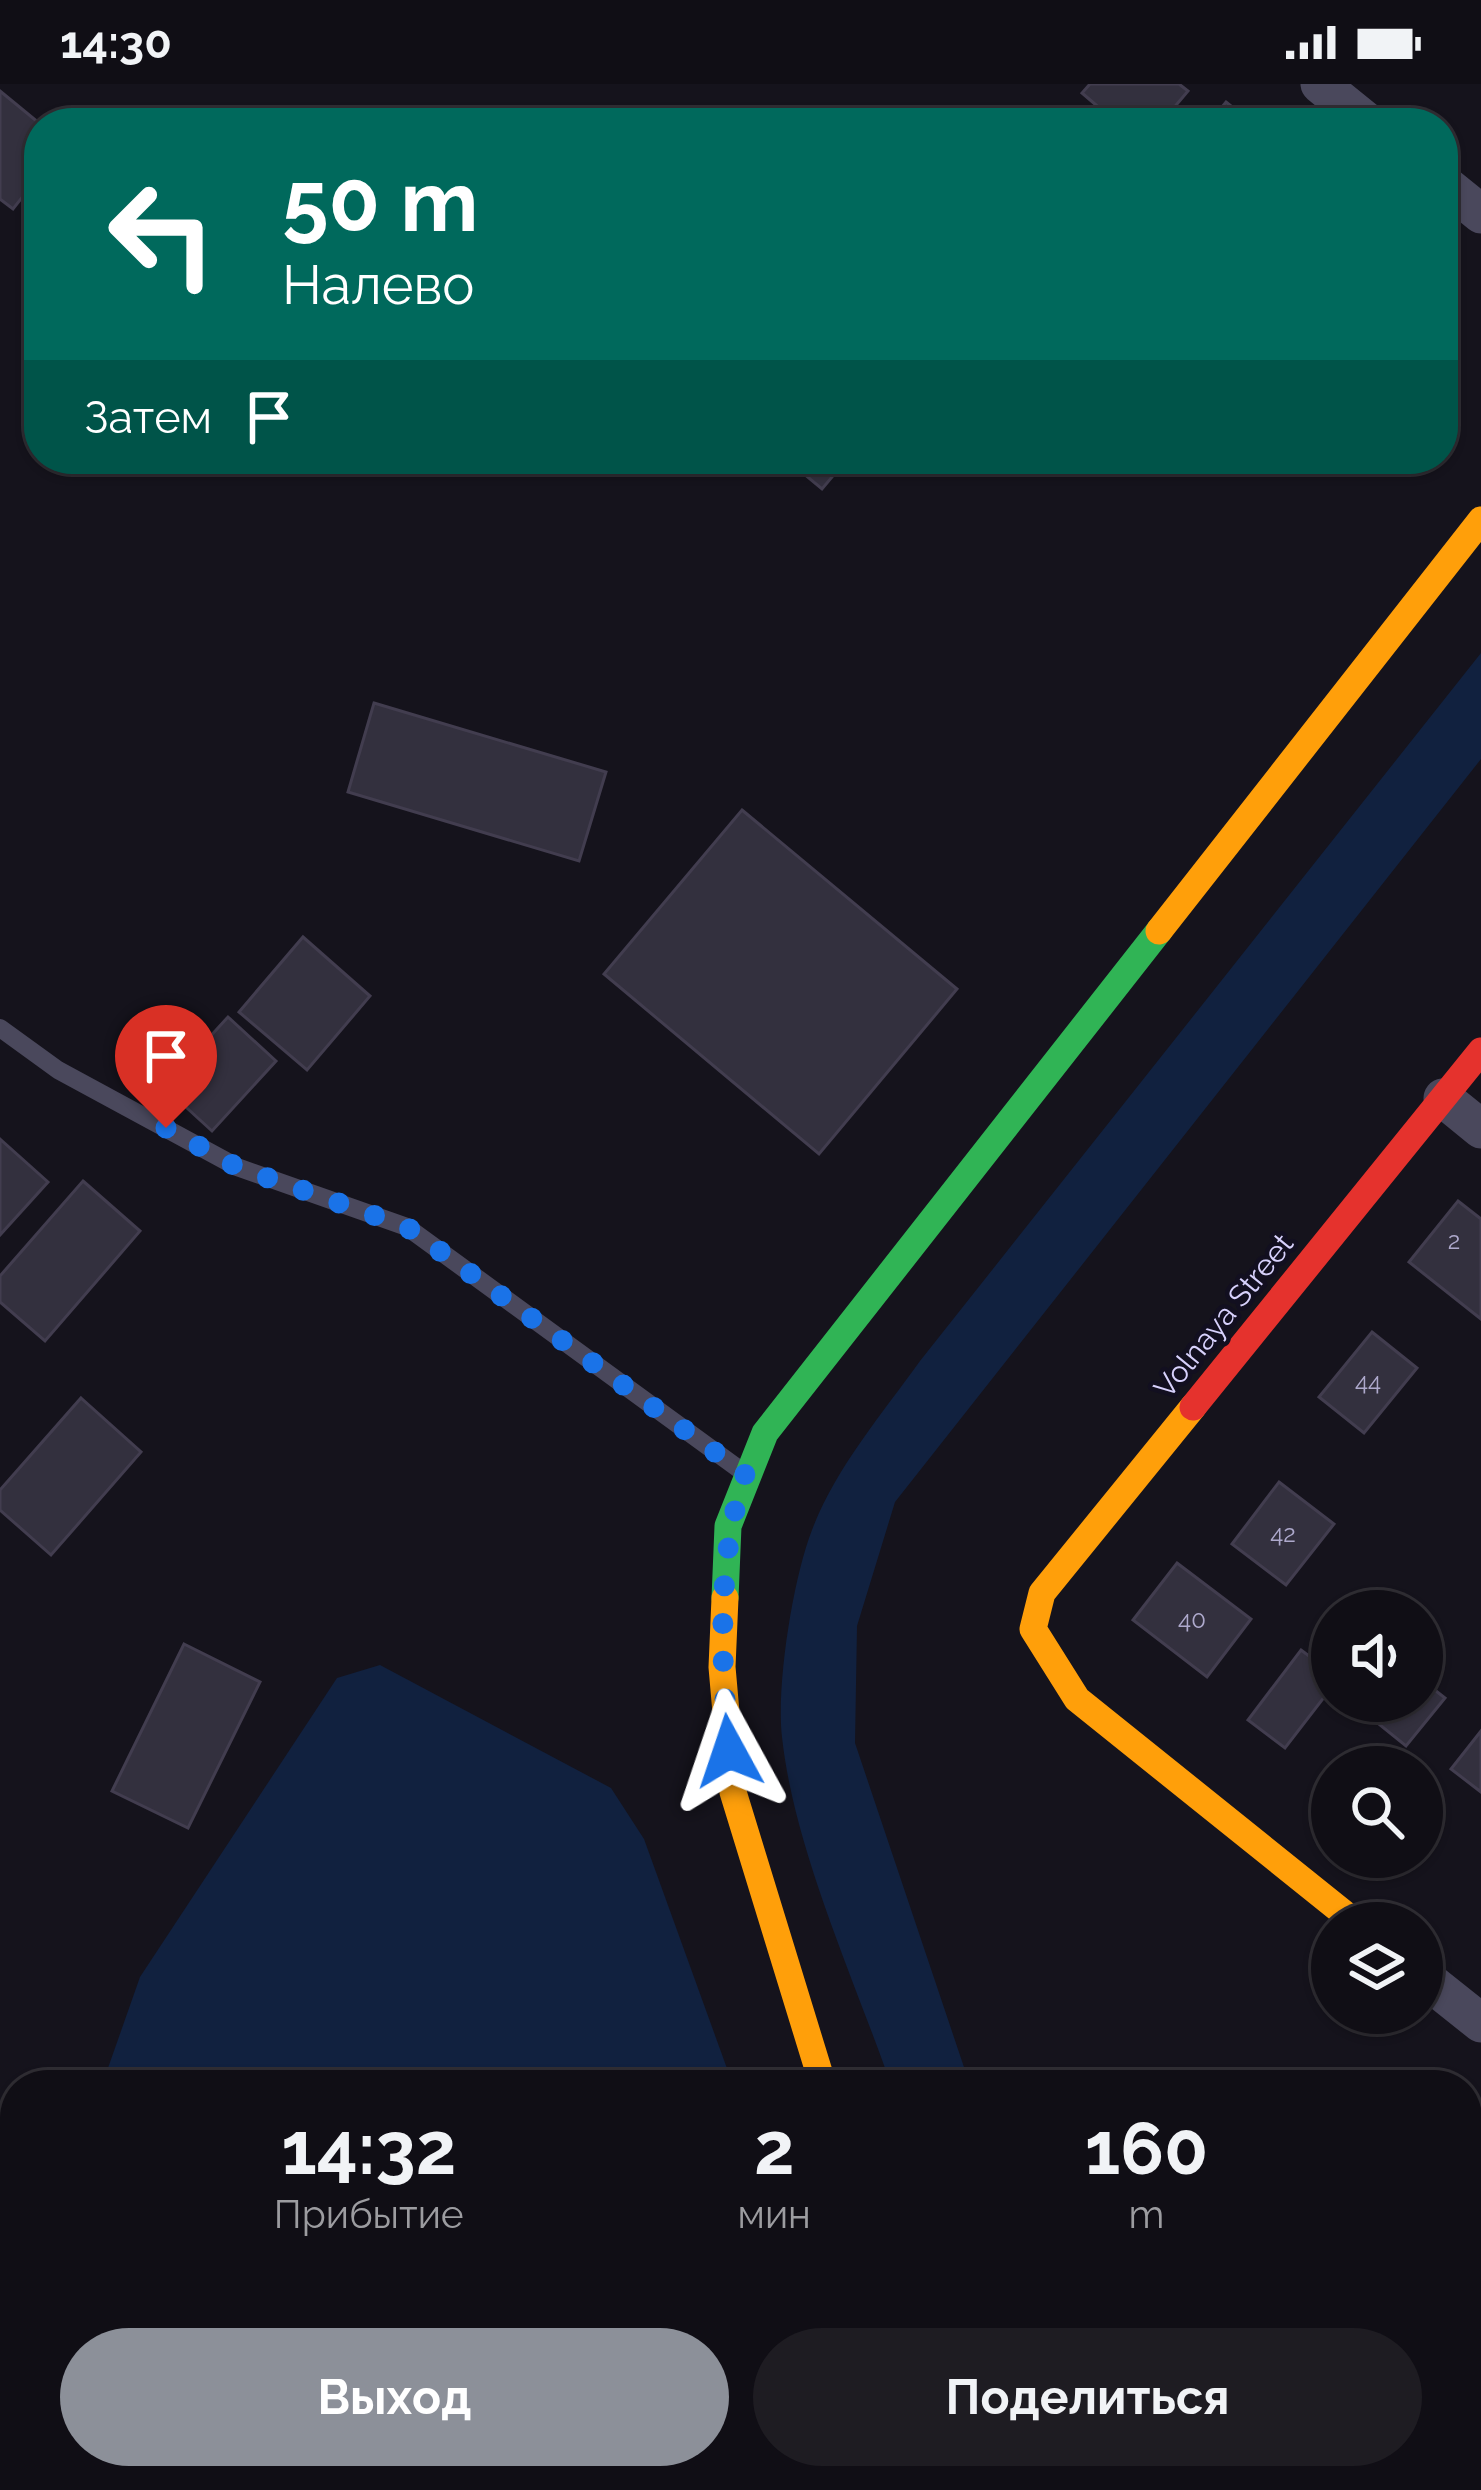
<!DOCTYPE html>
<html lang="ru">
<head>
<meta charset="utf-8">
<style>
	body { margin:0; font-family:Raleway,sans-serif; background:#1e1c22; color:#f1f3f6; height:100vh; display:flex; flex-direction:column; font-size:45px; white-space:nowrap }
	* { box-sizing:border-box; margin:0 }
	p { font-size:39px; color:#9c9ca0 }
	.icon { flex:none; width:66px; height:66px; fill:none; stroke:currentColor; stroke-width:2; stroke-linecap:round; stroke-linejoin:round }
	.map { position:relative; flex:1; overflow:hidden }
	.sheet { position:absolute; left:0px; top:1986px; width:1482px; height:420px; display:flex; flex-direction:column; background:#100e15; border-radius:48px 48px 0 0; box-shadow:0 3px 9px #0004,0 0 0 3px #302e34 }
	.sheet>* { flex:none }
	.banner { position:absolute; left:24px; top:24px; width:1434px; height:366px; border-radius:48px; box-shadow:0 3px 9px #0004,0 0 0 3px #302e34; background:#00695c; color:#fff; overflow:hidden }
	.controls { position:absolute; left:1311px; top:1506px; display:grid; gap:24px }
	.controls a { display:grid; place-items:center; width:132px; height:132px; border-radius:50%; background:#100e15; box-shadow:0 3px 9px #0004,0 0 0 3px #302e34; font-size:60px }
	.pin { position:absolute; display:grid; place-items:center; width:102px; height:102px; color:#fff; margin:-123px -51px; border-radius:50% 50% 50% 0; rotate:-45deg; box-shadow:0 0 12px #0007 }
	.pin .icon { rotate:45deg }
	.me { position:absolute; width:132px; margin:-66px; rotate:355deg; stroke-linejoin:round; filter:drop-shadow(0 0 9px #0008) }
	.turn { display:flex; align-items:center; gap:42px; height:252px; padding:0 60px; font-size:54px }
	.turn .icon { width:156px; height:156px; stroke-width:2.5 }
	.turn b { display:block; font-size:84px; line-height:102px }
	.then { display:flex; align-items:center; height:114px; padding:0 60px; background:#0003; gap:24px; font-size:45px }
	.eta { display:flex; justify-content:space-evenly; align-items:center; height:204px; text-align:center }
	.eta b { font-size:72px; font-weight:700; line-height:84px }
	.cta { display:flex; gap:24px; margin-top:auto; padding:24px 60px }
	.cta a { flex:1; height:138px; border-radius:72px; background:#8c9099; color:#fff; font-size:48px; font-weight:700; line-height:138px; text-align:center }
	.cta a+a { background:#1e1c22; color:#f1f3f6 }
	.status { display:flex; justify-content:space-between; align-items:center; height:84px; padding:0 60px; background:#100e15; direction:ltr }
	.status svg { height:33px; fill:currentColor }
	.map>svg:first-child { display:block }
</style>
</head>
<body>
<div class="status"><b>14:30</b><svg viewBox="0 0 49 12"><path d="M0 12V9h3v3zM5 12V6h3v6zM10 12V3h3v9zM15 12V0h3v12zM26 1h20v11H26zM47 4h2v5h-2z"/></svg></div>
<div class="map">
<svg width="1481" height="2406" viewBox="0 0 1481 2406">
	<rect width="100%" height="100%" fill="#15131c"/>
	<g fill="#11213f">
		<path d="M1481,569v106l-586,743 -38,124 -2,117 115,342h-79c-37,-107 -97,-236 -109,-348 -6,-51 11,-159 30,-207 23,-61 70,-116 108,-169z"/>
		<path d="M380,1581l231,123 33,51 89,246h-631l38,-108 197,-299z"/>
	</g>
	<g fill="#33303e" stroke="#423d4f" stroke-width="3">
		<path d="M1090,0h89l9,7 -27,32h-44l-35,-30z"/>
		<path d="M0,7l39,32v53l-26,33 -13,-10z"/>
		<path d="M1226,18l26,21h-43z"/>
		<path d="M786,375h61l-25,30z"/>
		<path d="M374,619l232,69 -27,89 -231,-69z"/>
		<path d="M742,726l215,179 -138,165 -215,-180z"/>
		<path d="M303,853l67,59 -63,74 -68,-58z"/>
		<path d="M228,933l48,44 -64,70 -48,-44z"/>
		<path d="M0,1055l48,43 -48,53z"/>
		<path d="M83,1097l57,50 -95,110 -45,-39v-26z"/>
		<path d="M1458,1117l23,18v100l-72,-57z"/>
		<path d="M1372,1248l45,36 -53,65 -45,-36z"/>
		<path d="M81,1314l60,54 -90,103 -51,-45v-20z"/>
		<path d="M1279,1398l55,42 -48,61 -54,-41z"/>
		<path d="M1177,1479l74,56 -44,58 -74,-57z"/>
		<path d="M184,1560l76,38 -72,146 -76,-37z"/>
		<path d="M1301,1566l31,23v14l-47,61 -37,-28z"/>
		<path d="M1422,1596l23,18 -39,48 -47,-38 5,-7h58z"/>
		<path d="M1481,1647v61l-30,-23z"/>
		<path d="M0,2178l15,3v77l-15,-4z"/>
		<path d="M305,2391h96l-4,15h-61l-33,-7z"/>
		<path d="M482,2391h63l-4,15h-16l-44,-11z"/>
		<path d="M574,2391h18l29,7 -2,8h-49z"/>
		<path d="M673,2391h35l7,15h-49z"/>
	</g>
	<g fill="none" stroke-linecap="round" stroke-linejoin="round">
		<path stroke="#4a485c" stroke-width="18" d="M0,944l58,42 179,97 170,60 336,245"/>
		<g stroke="#4a485c" stroke-width="39">
			<path d="M1320,0l48,39"/>
			<path d="M1443,99l38,31"/>
			<path d="M1443,1014l38,31"/>
			<path d="M1422,1892l59,47"/>
			<path d="M0,2376l15,4"/>
			<path d="M67,2391l67,15"/>
			<path d="M943,2391l5,15"/>
		</g>
		<path stroke="#30b455" stroke-width="27" d="M725,1514l3,-72 37,-93 394,-502"/>
		<g stroke="#ff9f0a" stroke-width="27">
			<path d="M1159,847l322,-411"/>
			<path d="M1193,1323l-151,186 -9,36 44,70 279,224"/>
			<path d="M725,1514l-3,69 11,125 90,293"/>
		</g>
		<path stroke="#e5322d" stroke-width="27" d="M1193,1323l288,-356"/>
	</g>
	<g fill="none" stroke-linecap="round" stroke-linejoin="round">
		<path stroke="#1a73e8" stroke-width="21" stroke-dasharray="0 37.8" d="M166,1044l71,39 170,60 338,247c-29,89 -24,185 -16,277"/>
	</g>
	<g text-anchor="middle" stroke-width="9" stroke-linejoin="round" paint-order="stroke">
		<g font-size="24" fill="#aea9cc">
			<text x="1454" y="1165">2</text>
			<text x="1368" y="1306">44</text>
			<text x="1283" y="1458">42</text>
			<text x="1192" y="1544">40</text>
		</g>
		<g font-size="30" fill="#d7d1fc" stroke="#120f20">
			<text transform="translate(1224 1232) rotate(-51)" y="10">Volnaya Street</text>
		</g>
	</g>
</svg>
<div class="controls">
<a><svg class="icon" aria-label="sound" viewBox="0 0 24 24"><path d="M4 9h4l5-4v14l-5-4H4zM17 9q2 3 0 6"/></svg></a>
<a><svg class="icon" aria-label="search" viewBox="0 0 24 24"><circle cx="10" cy="10" r="6"/><path d="M15 15l6 6"/></svg></a>
<a><svg class="icon" aria-label="layers" viewBox="0 0 24 24"><path d="M12 4l9 5-9 5-9-5zM3 14l9 5 9-5"/></svg></a>
</div>
<div class="pin" style="left:166px;top:1044px;background:#d93025"><svg class="icon" aria-label="arrive" viewBox="0 0 24 24"><path d="M6 21V4h12l-3 4 3 4H6"/></svg></div>
<svg class="me" style="left:729px;top:1667px" viewBox="-20 -20 40 40"><path d="M0-17L14 15 0 8-14 15z" fill="#1a73e8" stroke="#fff" stroke-width="4"/></svg>
<div class="banner">
<div class="turn"><svg class="icon" aria-label="left" viewBox="0 0 24 24"><path d="M17 20v-9H6M10 6l-5 5 5 5"/></svg><div><b>50 m</b>Налево</div></div>
<div class="then">Затем<svg class="icon" aria-label="arrive" viewBox="0 0 24 24"><path d="M6 21V4h12l-3 4 3 4H6"/></svg></div>
</div>
<section class="sheet">
<div class="eta">
<div><b>14:32</b><p>Прибытие</p></div>
<div><b>2</b><p>мин</p></div>
<div><b>160</b><p>m</p></div>
</div>
<div class="cta"><a>Выход</a><a>Поделиться</a></div>
</section>
</div>
</body>
</html>
